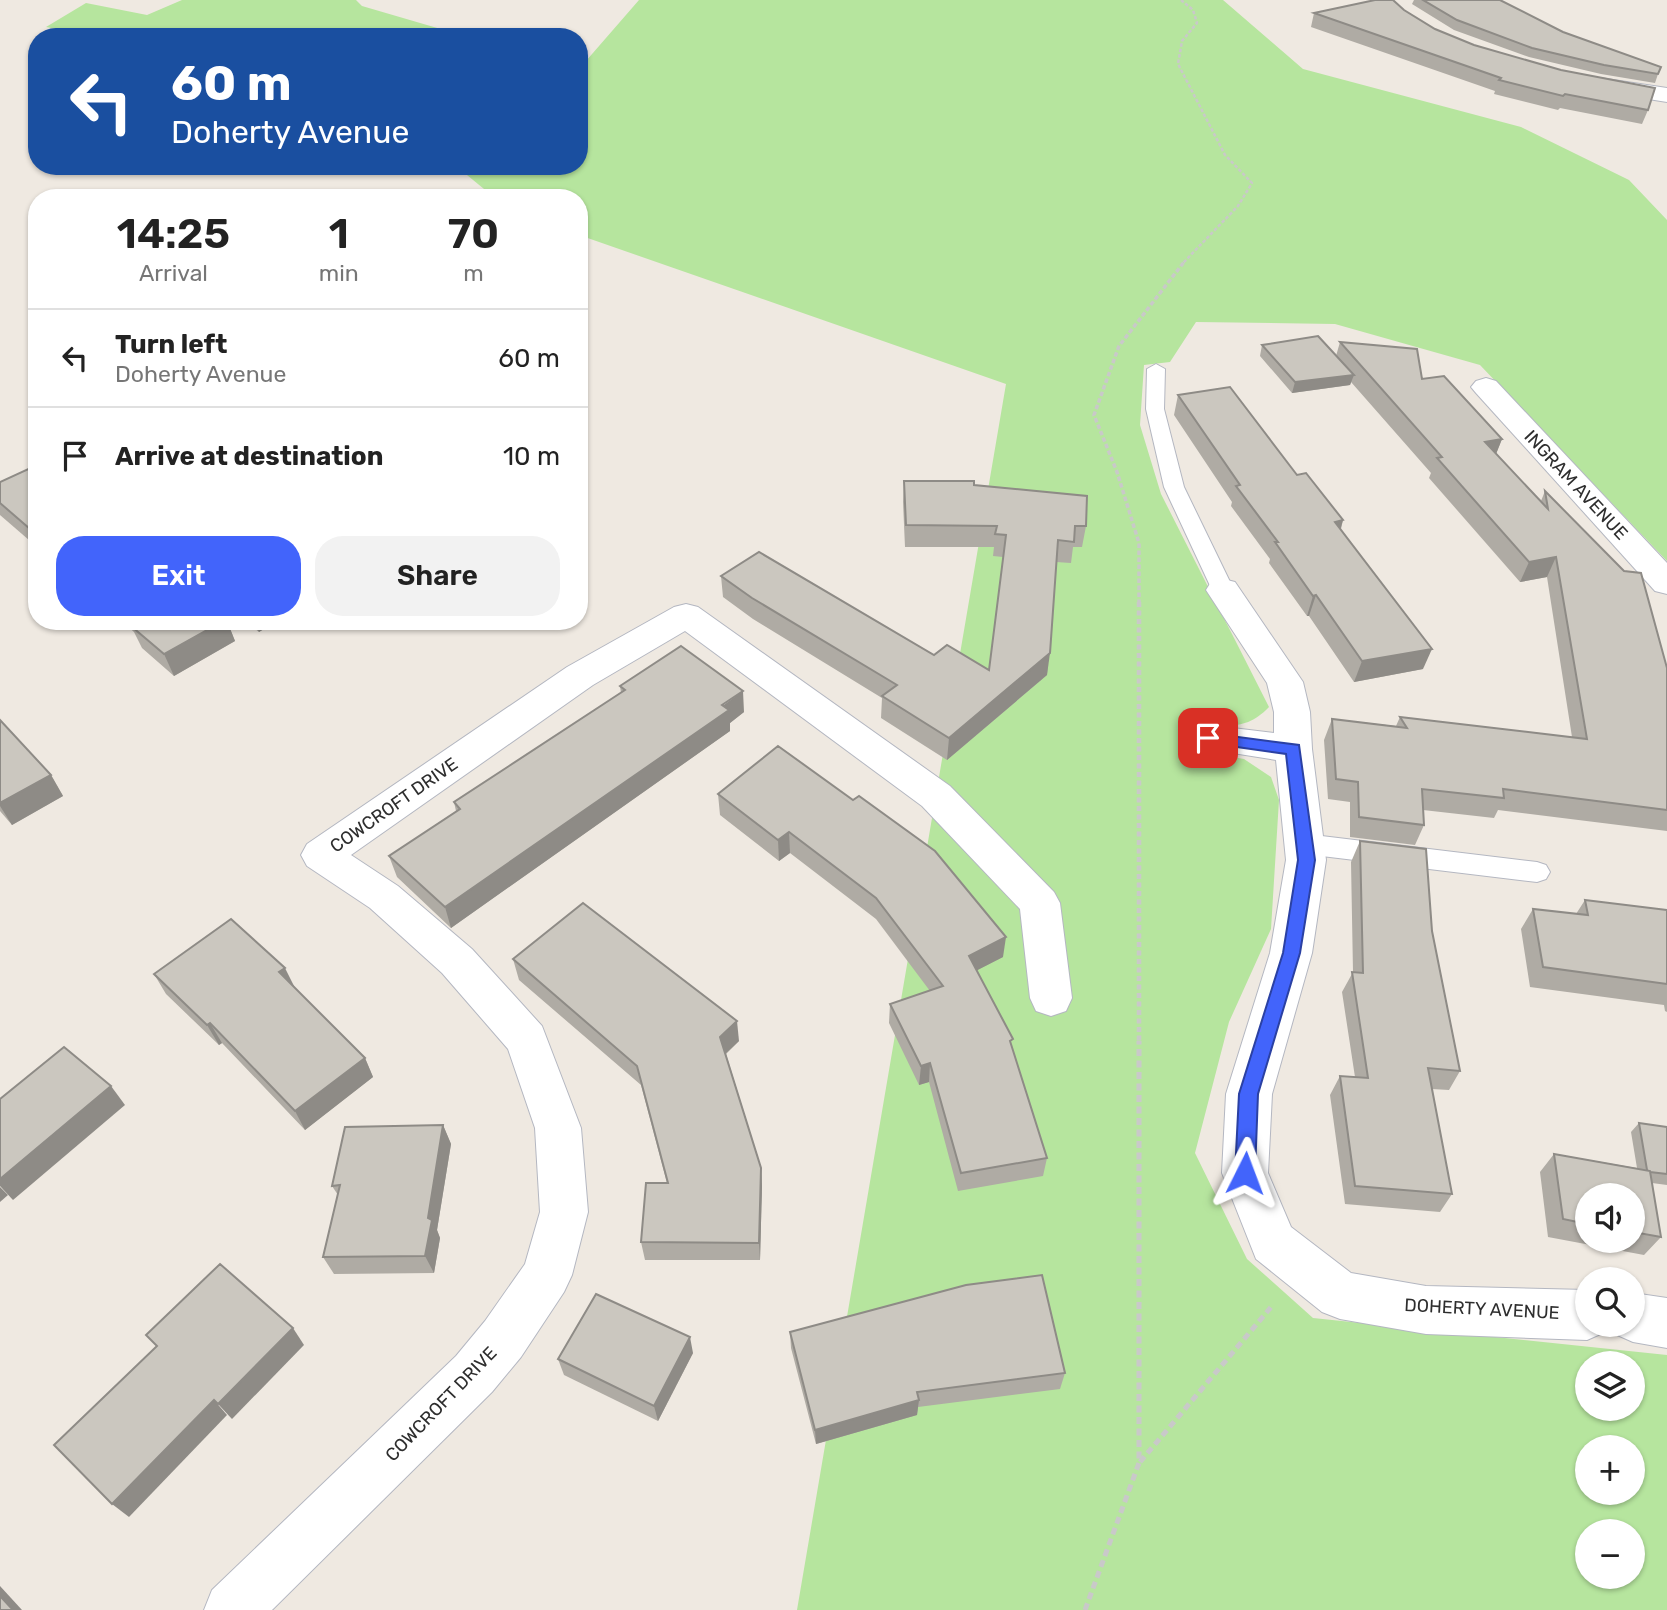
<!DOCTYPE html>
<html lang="en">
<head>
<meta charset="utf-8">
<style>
	body { margin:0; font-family:Rubik,sans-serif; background:#f2f2f2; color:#222; height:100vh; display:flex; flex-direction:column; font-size:26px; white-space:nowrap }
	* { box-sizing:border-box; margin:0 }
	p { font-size:23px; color:#767676 }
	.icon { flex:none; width:38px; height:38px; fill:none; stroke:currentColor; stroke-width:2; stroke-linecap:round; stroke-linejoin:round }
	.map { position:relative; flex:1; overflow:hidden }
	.drawer { position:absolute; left:28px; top:189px; width:560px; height:441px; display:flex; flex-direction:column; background:#fff; border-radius:28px; box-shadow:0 2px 5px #0004 }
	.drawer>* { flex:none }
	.banner { position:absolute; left:28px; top:28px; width:560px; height:147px; border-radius:28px; box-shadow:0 2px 5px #0004; background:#1a4fa0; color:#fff; overflow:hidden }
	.fabs { position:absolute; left:1575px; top:1183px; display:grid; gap:14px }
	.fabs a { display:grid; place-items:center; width:70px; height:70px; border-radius:50%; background:#fff; box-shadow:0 2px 5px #0004; font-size:35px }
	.pin { position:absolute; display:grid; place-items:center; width:60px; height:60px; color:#fff; margin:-30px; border-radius:14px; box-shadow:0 4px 10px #0006 }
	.me { position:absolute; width:77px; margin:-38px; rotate:3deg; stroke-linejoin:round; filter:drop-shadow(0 0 5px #0008) }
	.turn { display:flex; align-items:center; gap:24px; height:147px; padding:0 28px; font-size:32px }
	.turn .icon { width:91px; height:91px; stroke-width:2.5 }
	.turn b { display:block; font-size:49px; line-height:60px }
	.eta { display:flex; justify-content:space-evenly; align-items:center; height:119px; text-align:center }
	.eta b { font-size:42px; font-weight:600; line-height:49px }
	.action { display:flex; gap:14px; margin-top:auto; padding:14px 28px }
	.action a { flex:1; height:80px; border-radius:28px; background:#4264fb; color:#fff; font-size:28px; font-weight:600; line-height:80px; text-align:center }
	.action a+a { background:#f2f2f2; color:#222 }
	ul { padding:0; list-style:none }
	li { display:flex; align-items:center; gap:21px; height:98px; padding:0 28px; border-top:2px solid #e0e0e0 }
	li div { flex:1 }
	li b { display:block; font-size:26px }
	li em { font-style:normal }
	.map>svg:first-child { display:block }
</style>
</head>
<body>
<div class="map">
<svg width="1667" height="1610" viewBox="0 0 1667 1610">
	<rect width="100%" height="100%" fill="#efe9e1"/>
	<g fill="#b6e59e" fill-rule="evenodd">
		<path d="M182,0h174l6,6 106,31h-369l-53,-10 40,-24 61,12z"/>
		<path d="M639,0h584l80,69 218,58 108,53 38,40v341l-187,-196 -145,-41 -139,-2 -26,40 -26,3 -4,60 21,69 108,213c-23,24 -40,18 -72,17v27l47,8 27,18 8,23 -8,129 -42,93 -34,131 52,106 66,59 354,37v255h-870l209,-1226 -427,-149v-37h-84l-39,-32h123v-97zM1587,1363h46v46h-46zM1587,1447h46v46h-46zM1587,1531h46v46h-46z"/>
	</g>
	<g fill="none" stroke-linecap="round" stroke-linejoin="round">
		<g stroke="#b4b7c1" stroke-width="2">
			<g id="service">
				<path d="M1156,364l9,5 -1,40 20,78 50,103 -3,5h-16l-3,-5 -48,-103 -18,-78 1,-40z"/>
				<path d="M1305,834l232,28 9,3 4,7 -4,7 -9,3 -232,-28 -9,-3 -4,-7 4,-7z"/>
			</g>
		</g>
		<g stroke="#b4b7c1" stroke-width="2">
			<g id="minor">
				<path d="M1600,78l67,10v14l-75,-12 -3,-5 3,-5z"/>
				<path d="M1486,378l10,3 171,182v31l-12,-3 -179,-198 -5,-6 5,-6z"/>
				<path d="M1223,579l12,3 68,100 7,30 2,37 14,111 -14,93 -40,141 -4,79 23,54 60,46 75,13 161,4v35h21l-3,7 -18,8 -161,-6 -86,-15 -18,-7 -66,-53 -34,-86 4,-79 44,-141 16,-93 -10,-100 -81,-13 -5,-9 5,-9 13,-4 66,8v-21l-7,-29 -61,-93 5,-8z"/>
				<path d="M686,604l12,3 252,179 104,106 6,11 12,95 -6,13 -15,5 -15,-5 -6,-13 -10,-89 -98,-103 -237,-175 -92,54 -242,170 47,31 74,63 70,77 39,102 7,84 -16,63 -8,17 -43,65 -29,35 -220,218h-68l8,-20 244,-234 29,-35 40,-57 15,-52 -5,-84 -27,-79 -66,-76 -72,-65 -63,-42 -6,-11 6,-11 260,-177 107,-60z"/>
				<path d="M1633,1293l34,5v50l-34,-6 -18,-8 -4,-9h22z"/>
			</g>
		</g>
		<path stroke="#c9c9c9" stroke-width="2.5" stroke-dasharray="3.5 2" stroke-linecap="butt" d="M1181,0l12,10 4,13 -15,18 -4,23 47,91 27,28 -14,23 -56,58"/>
		<path stroke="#c9c9c9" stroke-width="3.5" stroke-dasharray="4.5 2.5" stroke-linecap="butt" d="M1139,604v-61l-22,-71 -23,-57 25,-69 65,-84"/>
		<path stroke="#c9c9c9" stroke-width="4.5" stroke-dasharray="5 3.5" stroke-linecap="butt" d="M1139,602v441"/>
		<g stroke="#c9c9c9" stroke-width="5" stroke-dasharray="7 4.5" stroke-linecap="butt">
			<path d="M1140,1462l132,-156"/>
			<path d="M1085,1610l54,-147v-422"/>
		</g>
		<use href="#service" fill="#fff" fill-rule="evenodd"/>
		<use href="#minor" fill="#fff" fill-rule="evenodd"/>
	</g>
	<g fill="#afaba4" fill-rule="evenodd">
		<path d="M1414,0h86l63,32 95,42 -3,9 -54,-9 -72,-17 -75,-27 -42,-26z"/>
		<path d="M1314,13l121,16 39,16 174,65 -6,14 -82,-16 -2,2 -64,-16 1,-3 -184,-64z"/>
		<path d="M1340,342l82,37 80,60 -6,15 45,47 4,-10 122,177v163l-169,-21 -4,8 -71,-8 1,15 -9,20 -65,-8v-35l-22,-3 -4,-59 8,-21 64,7 4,-9 172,20 -25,-160 -27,5 -91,-104 2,-5 -80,-91 -1,3 -58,8 -32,-37 2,-11 74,11z"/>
		<path d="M1178,395l119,80 46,45 -2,9 82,140 -69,13 -45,-66h-2l-38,-53 1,-4 -39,-53 1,-4 -58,-87z"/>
		<path d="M37,465v82l-37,-32v-33z"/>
		<path d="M904,481l70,4 112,41 -4,21h-9l-2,16 -15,-1 -9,113 -100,85 -66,-42 1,-20 -129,-79 -30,-22 -2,-21 213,79 55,15 14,-113 -10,-1 1,-9h-89l-2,-45z"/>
		<path d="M122,621h105l8,20 -61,35 -32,-28 -8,-16z"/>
		<path d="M245,621h32l-18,11z"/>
		<path d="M620,686l124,26 -14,11v8l-279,197 -54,-51 -8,-21 67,-45 -2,-9 167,-109z"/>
		<path d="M0,720l51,55 12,21 -51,29 -12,-14z"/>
		<path d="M778,746l225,211 -26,13 35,77 35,111 -4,18 -85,15 -29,-109 -10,3 -30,-62 1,-19 40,-13 -54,-72 -86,-66 -11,8 -59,-46 -2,-21z"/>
		<path d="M1360,841l72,90 28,140 -11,19 -17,-1 20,105 -12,18 -95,-8 -15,-109 10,-19 15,1 -13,-85 11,-20 -2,-110z"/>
		<path d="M1585,900l82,10v102l-2,-1 -1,-6 -134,-18 -9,-58 12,-20 43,5z"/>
		<path d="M513,959l226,82 -13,13 35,114 1,18 -2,74h-115l-4,-18 26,-59 -26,-98 -122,-105z"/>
		<path d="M154,974l211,84 8,19 -68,53 -83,-87 -3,2 -53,-51z"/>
		<path d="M1639,1123l28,4v58l-15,-2 9,54 -17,18 -96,-18 -8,-65 14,-18 83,14 -6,-36zM1587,1195h46v46h-46z"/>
		<path d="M443,1125l8,19 -14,86 3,8 -6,35 -100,1 -11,-17 15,-62 -6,-9z"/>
		<path d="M790,1332l275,41 -5,16 -142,18 -1,8 -101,29 -25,-96z"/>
		<path d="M693,1353l-35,68 -94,-46 -6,-16z"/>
	</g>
	<g fill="#8e8b86">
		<path d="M1354,375l-4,10 -58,8 3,-11z"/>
		<path d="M1502,439l-8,20 -9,-17z"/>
		<path d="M1343,520l-6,21 -2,-19z"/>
		<path d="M1556,557l-9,20 -27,5 9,-20z"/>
		<path d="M1316,595l-7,21h-2l6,-20z"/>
		<path d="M223,621h4l8,20 -61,35 -10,-22z"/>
		<path d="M254,621h23l-18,11z"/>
		<path d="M1432,649l-9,20 -69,13 8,-21z"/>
		<path d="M1050,653l-3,22 -100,85 2,-22z"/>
		<path d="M743,691l1,21 -14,11v8l-279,197 -6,-21z"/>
		<path d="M51,775l12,21 -51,29 -12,-19v-3z"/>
		<path d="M789,832l1,21 -11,8 -1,-21z"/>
		<path d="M1006,937l-3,20 -37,19 3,-20z"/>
		<path d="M285,968l10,20 -16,-16z"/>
		<path d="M737,1021l2,20 -16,15 -3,-19z"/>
		<path d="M210,1023l12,20 -3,2 -12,-20z"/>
		<path d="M365,1058l8,19 -68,53 -10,-19z"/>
		<path d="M930,1063l-1,19 -10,3 2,-19z"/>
		<path d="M111,1086l14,19 -112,95 -13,-14v-7z"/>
		<path d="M443,1125l8,19 -14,86 3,8 -6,35 -9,-17 3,-38z"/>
		<path d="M761,1168l1,18 -2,74 -1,-17z"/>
		<path d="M0,1187l8,8 -8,7z"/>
		<path d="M293,1328l11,17 -72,74 -14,-15z"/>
		<path d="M690,1337l3,16 -35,68 -4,-15z"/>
		<path d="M214,1400l13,15 -98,102 -17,-13z"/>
		<path d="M919,1400l-2,15 -101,29 -1,-14z"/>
		<path d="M0,1586l22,24h-9l-13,-14z"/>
	</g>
	<g fill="#cbc7bf" stroke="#8e8b86" stroke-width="2">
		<path d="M1375,0h18l11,10 31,19 39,16 87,25 94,18 -7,22 -83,-16 -2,2 -64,-16 2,-2 -187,-65z"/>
		<path d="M1423,0h77l63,32 98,35 -3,7 -54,-9 -72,-17 -75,-28z"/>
		<path d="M1318,336l36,39 -59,7 -33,-37z"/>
		<path d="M1340,342l77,7 5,30 22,-3 58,63 -17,3 63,67 -3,-18 79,80 17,2 26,95v142l-164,-21 1,9 -82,-9 2,36 -65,-8 -1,-35 -22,-3 -4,-60 75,9 -7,-11 187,22 -31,-182 -27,5 -92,-104 5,-1z"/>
		<path d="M1230,387l67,88 9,-2 37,47 -8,2 97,127 -70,12 -46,-66 -3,1 -38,-54h3l-42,-56 4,-1 -62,-90z"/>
		<path d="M37,465v70l-37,-32v-21z"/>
		<path d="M904,481h70v4l113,11 -1,30h-11l-1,16 -16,-2 -8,113 -101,85 -67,-42 15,-11 -145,-87 -31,-22 38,-24 175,103 13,-10 42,25 17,-135 -11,-1 2,-8 -91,-1z"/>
		<path d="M136,621h87l-59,33 -33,-28 7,-3z"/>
		<path d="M681,646l62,45 -21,14 7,5 -284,197 -56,-51 71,-47 -6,-7 171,-112 -5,-4z"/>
		<path d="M0,720l51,55 -51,28z"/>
		<path d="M778,746l75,54 6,-4 76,55 71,86 -37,19 44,83 -3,2 37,117 -86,15 -31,-110 -9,3 -31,-62 53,-18 -67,-88 -87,-66 -11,8 -60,-46z"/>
		<path d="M1360,841l66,8 6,82 28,140 -32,-3 24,126 -97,-8 -15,-110 28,2 -16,-106 11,1z"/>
		<path d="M1585,900l82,10v74l-124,-17 -10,-58 55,6z"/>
		<path d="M583,903l154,118 -17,16 41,131 -2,75 -118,-1 5,-59h22l-31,-117 -124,-107z"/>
		<path d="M231,919l54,49 -6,4 86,86 -70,53 -85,-88 -3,2 -53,-51z"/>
		<path d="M64,1047l47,39 -111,93v-80z"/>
		<path d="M1639,1123l28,4v47l-17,-2 -3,-2z"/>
		<path d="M443,1125l-15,93 4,2 -7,36 -102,1 17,-72 -8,1 13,-59z"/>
		<path d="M1554,1154l96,17 11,66 -28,-5v-37h-46v29l-24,-5z"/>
		<path d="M220,1264l73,64 -75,76 -4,-4 -102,104 -58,-59 103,-99 -11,-11z"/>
		<path d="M1042,1275l23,98 -148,19 2,8 -104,30 -25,-98 176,-47z"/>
		<path d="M596,1294l94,43 -36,69 -96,-47z"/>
		<path d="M0,1596l13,14h-13z"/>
	</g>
	<path fill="#4264fb" stroke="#2b41a3" stroke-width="2" d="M1208,733l91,12 16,115 -15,93 -42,141 -3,79 -3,6 -7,3 -7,-3 -3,-6 4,-79 44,-141 15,-93 -12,-106 -84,-12 -2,-4z"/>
	<g text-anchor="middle" stroke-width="5" stroke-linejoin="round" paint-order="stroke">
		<g font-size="18" fill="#2e2e2e" stroke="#fff">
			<text transform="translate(1576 485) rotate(47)" y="6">INGRAM AVENUE</text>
			<text transform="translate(394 805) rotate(-35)" y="6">COWCROFT DRIVE</text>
			<text transform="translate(1482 1309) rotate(3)" y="6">DOHERTY AVENUE</text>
			<text transform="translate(441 1404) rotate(-46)" y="6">COWCROFT DRIVE</text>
		</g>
	</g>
</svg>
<div class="fabs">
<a><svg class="icon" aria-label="sound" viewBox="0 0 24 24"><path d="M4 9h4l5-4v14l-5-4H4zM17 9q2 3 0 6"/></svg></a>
<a><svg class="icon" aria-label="search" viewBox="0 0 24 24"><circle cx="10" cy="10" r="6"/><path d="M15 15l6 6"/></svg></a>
<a><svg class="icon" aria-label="layers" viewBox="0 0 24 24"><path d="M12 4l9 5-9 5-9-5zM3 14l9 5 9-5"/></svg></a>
<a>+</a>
<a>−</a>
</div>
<div class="pin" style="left:1208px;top:738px;background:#d93025"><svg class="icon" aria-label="arrive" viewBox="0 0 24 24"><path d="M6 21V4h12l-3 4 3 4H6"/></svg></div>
<svg class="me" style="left:1245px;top:1173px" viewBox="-20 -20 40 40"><path d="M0-17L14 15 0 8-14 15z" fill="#4264fb" stroke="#fff" stroke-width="4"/></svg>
<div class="banner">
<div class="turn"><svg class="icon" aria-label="left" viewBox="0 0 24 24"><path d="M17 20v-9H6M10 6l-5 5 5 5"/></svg><div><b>60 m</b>Doherty Avenue</div></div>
</div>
<section class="drawer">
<div class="eta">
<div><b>14:25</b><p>Arrival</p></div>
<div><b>1</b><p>min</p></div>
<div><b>70</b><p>m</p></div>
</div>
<ul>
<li><svg class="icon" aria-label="left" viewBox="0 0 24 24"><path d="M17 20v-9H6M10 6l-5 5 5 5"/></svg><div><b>Turn left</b><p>Doherty Avenue</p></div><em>60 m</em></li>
<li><svg class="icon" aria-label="arrive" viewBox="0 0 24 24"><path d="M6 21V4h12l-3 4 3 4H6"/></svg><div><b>Arrive at destination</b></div><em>10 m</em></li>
</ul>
<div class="action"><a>Exit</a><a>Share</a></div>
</section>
</div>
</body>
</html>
